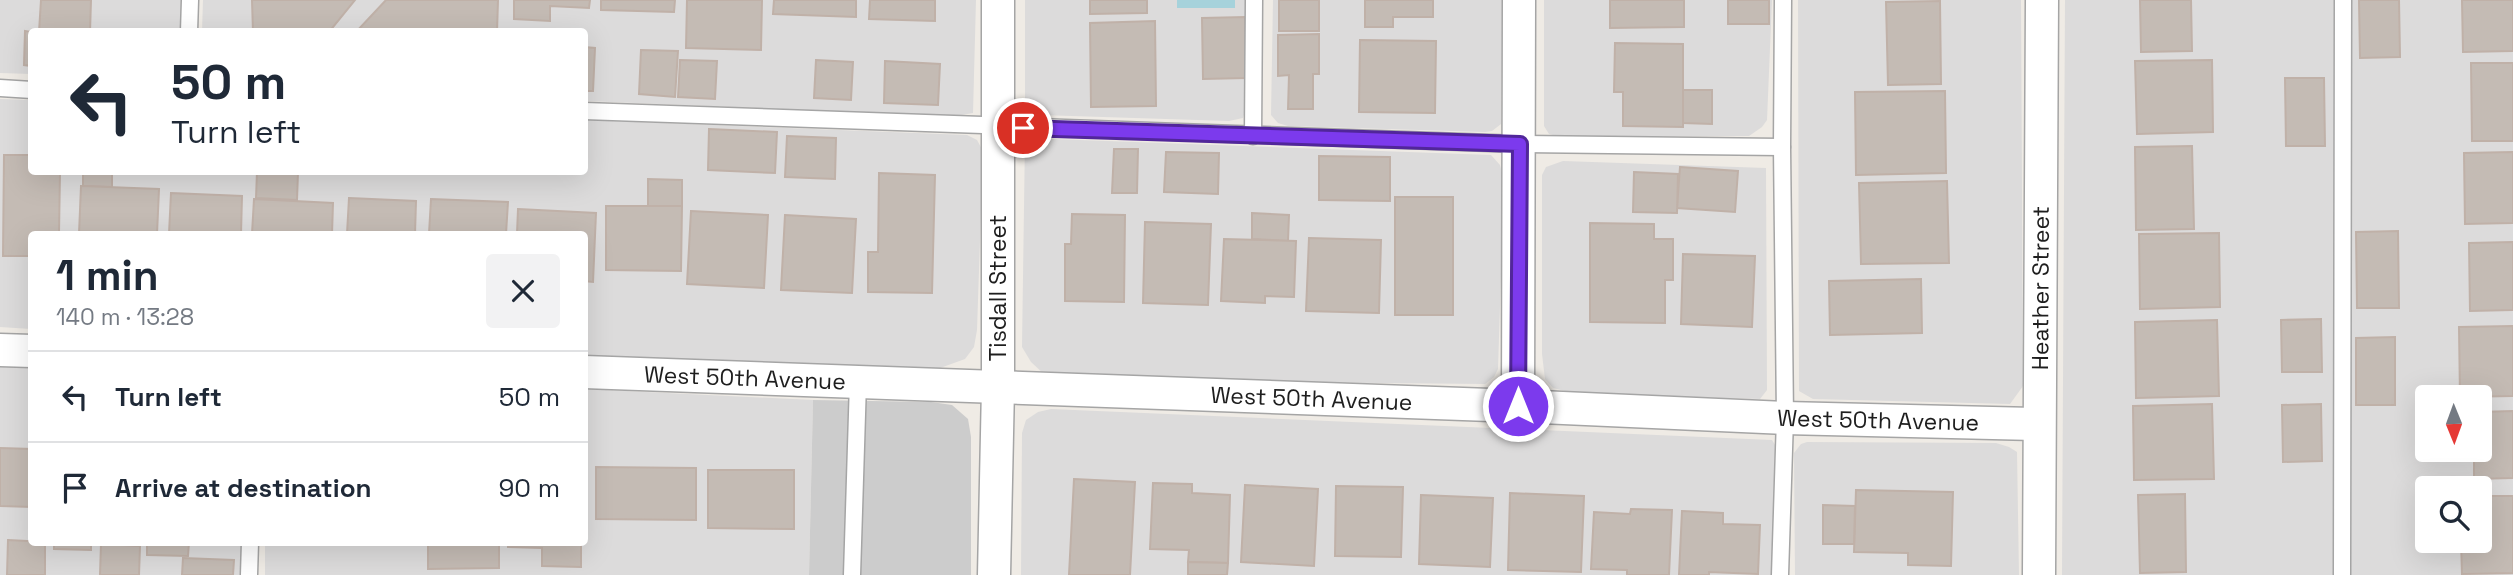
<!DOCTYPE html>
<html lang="en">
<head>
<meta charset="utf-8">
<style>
	body { margin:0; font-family:"Space Grotesk",sans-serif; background:#f2f2f3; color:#1f2937; height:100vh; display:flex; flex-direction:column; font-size:26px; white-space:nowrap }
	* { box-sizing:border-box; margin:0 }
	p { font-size:23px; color:#747a83 }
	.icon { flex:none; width:38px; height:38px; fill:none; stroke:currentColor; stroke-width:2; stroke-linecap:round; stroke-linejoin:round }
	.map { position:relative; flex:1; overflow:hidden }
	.drawer { position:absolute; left:28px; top:231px; width:560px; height:315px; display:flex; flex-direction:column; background:#fff; border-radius:7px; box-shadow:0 7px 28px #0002 }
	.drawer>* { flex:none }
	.guide { position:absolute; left:28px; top:28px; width:560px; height:147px; border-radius:7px; box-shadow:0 7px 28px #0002; background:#fff; color:#1f2937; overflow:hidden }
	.needle { width:46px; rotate:179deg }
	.tools { position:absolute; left:2415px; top:385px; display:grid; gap:14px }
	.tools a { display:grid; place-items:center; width:77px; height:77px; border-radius:7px; background:#fff; box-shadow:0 7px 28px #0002; font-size:35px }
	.pin { position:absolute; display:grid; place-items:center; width:60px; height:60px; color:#fff; margin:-30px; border:4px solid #fff; border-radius:50%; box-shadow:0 2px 7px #0007 }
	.me { position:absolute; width:77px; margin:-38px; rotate:0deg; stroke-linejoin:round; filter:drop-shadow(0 0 5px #0008) }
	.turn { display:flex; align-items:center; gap:24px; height:147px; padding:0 28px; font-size:32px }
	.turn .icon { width:91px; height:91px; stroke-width:2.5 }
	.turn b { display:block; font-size:49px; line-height:60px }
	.round { display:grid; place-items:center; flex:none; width:74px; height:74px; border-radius:7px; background:#f2f2f3 }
	.head { display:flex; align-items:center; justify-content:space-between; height:119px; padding:0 28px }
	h1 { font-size:42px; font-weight:700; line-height:52px }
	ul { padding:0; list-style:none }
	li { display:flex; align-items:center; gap:21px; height:91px; padding:0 28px; border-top:2px solid #e0e1e3 }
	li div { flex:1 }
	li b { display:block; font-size:26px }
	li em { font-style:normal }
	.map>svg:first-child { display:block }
</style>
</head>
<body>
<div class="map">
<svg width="2513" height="575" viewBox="0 0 2513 575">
	<rect width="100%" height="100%" fill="#efebe5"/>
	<g fill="#dcdbdb" fill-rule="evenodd">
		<path d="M0,0h181v31l-149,1 -1,42 -31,-1z"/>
		<path d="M203,0h773l-3,113 -17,3 -371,-15 -1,-69h-382z"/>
		<path d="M1025,0h223l-1,104 -4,14 -14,3 -189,-6 -15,-4z"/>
		<path d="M1273,0h230l-2,124 -9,7 -7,1 -197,-6 -10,-3 -7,-8z"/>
		<path d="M1544,0h228l-5,120 -5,7 -13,9 -188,1 -12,-3 -5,-8z"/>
		<path d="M1798,0h223l2,386 -13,18 -197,-5 -14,-8z"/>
		<path d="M2065,0h448v575h-451zM2427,397h53v53h-53zM2427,488h53v53h-53z"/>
		<path d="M0,99l31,1 1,72h552l1,-52 382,15 10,5 6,11 -6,179 -3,17 -9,12 -36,13 -344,-16 -1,-122h-552l-1,95 -31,-2z"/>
		<path d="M1025,138l466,17 9,10 4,16 -6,188 -4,8 -9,7 -408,-4 -31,-4 -15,-14 -9,-15z"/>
		<path d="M1563,161l203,7 1,222 -7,9 -183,-5 -24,-6 -8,-9 -3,-25v-179l4,-8z"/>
		<path d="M0,364h31l1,178 211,1v32h-243z"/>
		<path d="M585,389l228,11 -4,175h-544v-32l319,-1z"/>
		<path d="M1051,409l721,31 5,8 -3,127h-753l1,-142 4,-13 12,-8z"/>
		<path d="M1807,442l189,1 13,4 8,5 2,123h-224l-1,-122 7,-9z"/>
	</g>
	<path fill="#ccc" d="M813,400l118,2 21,3 16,14 3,18v138h-162z"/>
	<rect fill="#a6d2db" x="1177" y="0" width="58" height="8"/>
	<g fill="#c4bbb4" stroke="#c0b1a8" stroke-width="2">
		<path d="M41,0h50l-1,32h-51z"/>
		<path d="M252,0h103l-26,32h-76z"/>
		<path d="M386,0h112l-1,32h-141z"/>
		<path d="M514,0h76l-1,8 -39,-2v15l-36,-2z"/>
		<path d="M601,0h74l-1,12 -73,-2z"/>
		<path d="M687,0h75l-1,50 -75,-2z"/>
		<path d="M774,0h82v17l-83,-3z"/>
		<path d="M870,0h65v21l-66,-2z"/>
		<path d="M1090,0h57v13l-57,1z"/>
		<rect x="1279" y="0" width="40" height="31"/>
		<path d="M1365,0h68v17h-40v10h-28z"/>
		<path d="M1610,0h74v27l-74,1z"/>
		<rect x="1728" y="0" width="41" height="24"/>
		<path d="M2140,0h51l1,51 -51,1z"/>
		<path d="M2359,0h40l1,57 -40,1z"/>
		<path d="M2462,0h51v51l-50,1z"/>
		<path d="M1940,1l1,83 -53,1 -2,-83z"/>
		<path d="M1245,17l1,61 -43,1 -1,-61z"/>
		<path d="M1155,21l1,85 -65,1 -1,-84z"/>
		<path d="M25,31l7,1v34l-8,-1z"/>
		<path d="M1319,34v40h-6v35h-25l1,-34 -11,1v-41z"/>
		<path d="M1360,40l76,1 -1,72 -76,-1z"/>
		<path d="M1615,43l68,1v83l-60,-1v-34h-9z"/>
		<path d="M584,47l11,1 -2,43h-9z"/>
		<path d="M641,50l37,1 -3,46 -36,-3z"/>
		<path d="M680,60l37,1 -2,38 -37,-2z"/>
		<path d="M816,60l37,2 -2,38 -37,-2z"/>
		<path d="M2212,60l1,72 -76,2 -2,-73z"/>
		<path d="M885,61l55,3 -2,41 -54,-2z"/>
		<path d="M2471,63h42v78h-41z"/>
		<path d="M2285,78h39l1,68h-39z"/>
		<path d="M1683,90h29v34l-29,-1z"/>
		<path d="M1945,91l1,82 -90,2 -1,-83z"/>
		<path d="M709,129l68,3 -2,41 -67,-3z"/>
		<path d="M787,136l49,2 -1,41 -50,-2z"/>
		<path d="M2192,146l2,83 -58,1 -1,-83z"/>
		<path d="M1114,149h24l-1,44h-25z"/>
		<path d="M1166,152l53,1 -1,41 -54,-2z"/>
		<path d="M2513,152v71l-48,1 -1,-71z"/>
		<path d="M4,155h28v17h28l-1,62h-27v22h-29z"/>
		<path d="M1319,156l71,1v44l-71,-1z"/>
		<path d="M1680,167l58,4 -3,41 -58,-4z"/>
		<path d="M83,172h29v15l-29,-1z"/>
		<path d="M257,172h41l-1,28 -41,-2z"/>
		<path d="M1634,172l44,2 -1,39 -44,-1z"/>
		<path d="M879,173l56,2 -3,118 -64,-1v-40h10z"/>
		<path d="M648,179l34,1v26h-34z"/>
		<path d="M1947,181l2,82 -88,1 -2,-81z"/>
		<path d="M81,186l78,3 -2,45h-78z"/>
		<path d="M171,193l71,3 -1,38h-72z"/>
		<rect x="1395" y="197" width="58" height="118"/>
		<path d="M349,198l67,3 -1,33h-68z"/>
		<path d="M254,199l79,4 -1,31h-80z"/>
		<path d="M431,199l77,3 -2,32h-77z"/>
		<path d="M606,206h76l-1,65 -75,-1z"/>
		<path d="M518,209l78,4 -3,69 -9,-1v-47h-67z"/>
		<path d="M691,211l77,4 -4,73 -77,-4z"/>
		<path d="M1252,213l37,2 -1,26 -36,-2z"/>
		<path d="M1072,214l53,1 -1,87 -59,-1v-57h6z"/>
		<path d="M785,215l71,4 -4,74 -71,-3z"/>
		<path d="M1145,222l66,2 -3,81 -65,-2z"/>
		<path d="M1590,223l64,1v15h19v41h-8v43l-75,-1z"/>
		<path d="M2398,231l1,77h-42l-1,-76z"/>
		<path d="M2219,233l1,74 -80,2 -1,-75z"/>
		<path d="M1309,238l72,2 -2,73 -73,-2z"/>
		<path d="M1224,239l72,2 -2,56 -29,-1v7l-44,-2z"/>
		<path d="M2513,242v68l-43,1 -1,-68z"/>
		<path d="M1683,254l72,2 -3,71 -71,-3z"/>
		<path d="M1921,279l1,54 -92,2 -1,-54z"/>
		<path d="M2321,319l1,53h-40l-1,-52z"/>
		<path d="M2217,320l2,76 -83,2 -1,-76z"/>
		<path d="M2513,326v70l-53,1 -1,-70z"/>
		<path d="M2395,337v68h-39v-67z"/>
		<path d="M2212,404l2,75 -80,1 -1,-74z"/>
		<path d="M2321,404l1,57 -39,1 -1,-57z"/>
		<path d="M2513,411v67l-39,1v-29h6v-38z"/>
		<path d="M0,448l32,1v58l-32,-1z"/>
		<path d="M596,467l100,1v52l-100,-1z"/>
		<path d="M708,470h86v59l-86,-1z"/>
		<path d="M1074,479l61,3 -5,93h-61z"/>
		<path d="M1153,483l39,1v9l38,2 -2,68 -40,-1 1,-12 -39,-1z"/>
		<path d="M1245,485l73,4 -4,77 -73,-4z"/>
		<path d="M1336,486l67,1 -2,70 -66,-1z"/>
		<path d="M1856,490l97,2 -2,74 -43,-1v-12l-54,-1z"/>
		<path d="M1510,493l74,3 -3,76 -73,-2z"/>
		<path d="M2185,494l1,78 -46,1 -2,-78z"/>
		<path d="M1421,495l72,3 -3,69 -71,-3z"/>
		<path d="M2480,496h33v77l-51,1 -1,-33h19z"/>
		<path d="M1823,505l32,1 -1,38h-31z"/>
		<path d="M1631,509l41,1 -3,65h-42v-5l-36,-1 3,-57 36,2z"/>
		<path d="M1682,511l41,2v11l37,1 -2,49 -49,-2v3h-30z"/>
		<path d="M8,540l37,2v33h-38z"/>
		<path d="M54,542h37v8l-37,-1z"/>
		<path d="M147,542h42l-1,14 -41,-1z"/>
		<path d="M428,542h71v26l-71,1z"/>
		<path d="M508,542h73v25l-39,-1v-18l-34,-1z"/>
		<path d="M101,544l39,2 -1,29h-39z"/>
		<path d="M183,558l51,2 -1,15h-51z"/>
		<path d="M1188,562l40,1 -1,12h-39z"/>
	</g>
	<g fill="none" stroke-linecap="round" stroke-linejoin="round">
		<g stroke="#a5a5a5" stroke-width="19">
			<g id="service">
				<path d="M189,32l1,-32"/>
				<path d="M0,88l32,2"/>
				<path d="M584,111l936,33 262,3"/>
				<path d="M1253,136l1,-136"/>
				<path d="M249,575l1,-33"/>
				<path d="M852,575l6,-193"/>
				<path d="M1780,575l5,-157 -3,-271 1,-147"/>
				<path d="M2342,575l1,-575"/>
			</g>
		</g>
		<g stroke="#a5a5a5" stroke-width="35">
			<g id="minor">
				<path d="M0,350l32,1"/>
				<path id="s1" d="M584,372l934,34 267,12 254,6"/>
				<path d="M1518,406l1,-406"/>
				<path d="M994,575l4,-188v-387"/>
				<path id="s2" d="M2039,575l3,-575"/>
			</g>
		</g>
		<use href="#service" stroke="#fff" stroke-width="16"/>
		<use href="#minor" stroke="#fff" stroke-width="32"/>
	</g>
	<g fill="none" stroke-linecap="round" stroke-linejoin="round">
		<g stroke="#51269a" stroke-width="18">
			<path id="route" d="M1023,128l497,16 -2,262"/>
		</g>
		<use href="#route" stroke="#7c3aed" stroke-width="12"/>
	</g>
	<g text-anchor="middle" stroke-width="7" stroke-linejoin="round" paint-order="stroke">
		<g font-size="23" fill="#1e1e1e" stroke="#fff">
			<text dy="8" stroke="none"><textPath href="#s2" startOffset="287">Heather Street</textPath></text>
			<text transform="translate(998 288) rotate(-90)" y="8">Tisdall Street</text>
			<text dy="8" stroke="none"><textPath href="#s1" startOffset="161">West 50th Avenue</textPath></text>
			<text dy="8" stroke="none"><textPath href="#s1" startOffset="728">West 50th Avenue</textPath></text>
			<text dy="8" stroke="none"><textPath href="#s1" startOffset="1295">West 50th Avenue</textPath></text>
		</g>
	</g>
</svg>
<div class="tools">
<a><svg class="needle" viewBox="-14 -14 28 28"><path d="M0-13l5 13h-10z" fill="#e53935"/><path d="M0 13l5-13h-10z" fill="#747a83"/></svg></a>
<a><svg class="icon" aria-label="search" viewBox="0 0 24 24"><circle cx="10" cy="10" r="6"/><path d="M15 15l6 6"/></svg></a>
</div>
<div class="pin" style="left:1023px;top:128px;background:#d93025"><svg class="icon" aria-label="arrive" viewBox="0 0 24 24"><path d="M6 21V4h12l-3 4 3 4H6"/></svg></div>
<svg class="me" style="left:1518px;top:406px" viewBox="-20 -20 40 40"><circle r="17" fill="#7c3aed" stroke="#fff" stroke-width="3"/><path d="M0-11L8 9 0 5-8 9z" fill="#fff"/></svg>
<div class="guide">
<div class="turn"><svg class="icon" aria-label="left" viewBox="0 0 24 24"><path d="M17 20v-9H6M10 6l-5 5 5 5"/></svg><div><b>50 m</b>Turn left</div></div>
</div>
<section class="drawer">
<div class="head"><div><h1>1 min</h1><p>140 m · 13:28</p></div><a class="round"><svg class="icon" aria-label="close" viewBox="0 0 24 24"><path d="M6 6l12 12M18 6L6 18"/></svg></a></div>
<ul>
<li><svg class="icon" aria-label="left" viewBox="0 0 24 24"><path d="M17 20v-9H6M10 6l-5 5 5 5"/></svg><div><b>Turn left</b></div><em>50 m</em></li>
<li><svg class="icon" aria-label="arrive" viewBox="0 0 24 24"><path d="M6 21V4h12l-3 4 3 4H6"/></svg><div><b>Arrive at destination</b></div><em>90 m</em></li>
</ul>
</section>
</div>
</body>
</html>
